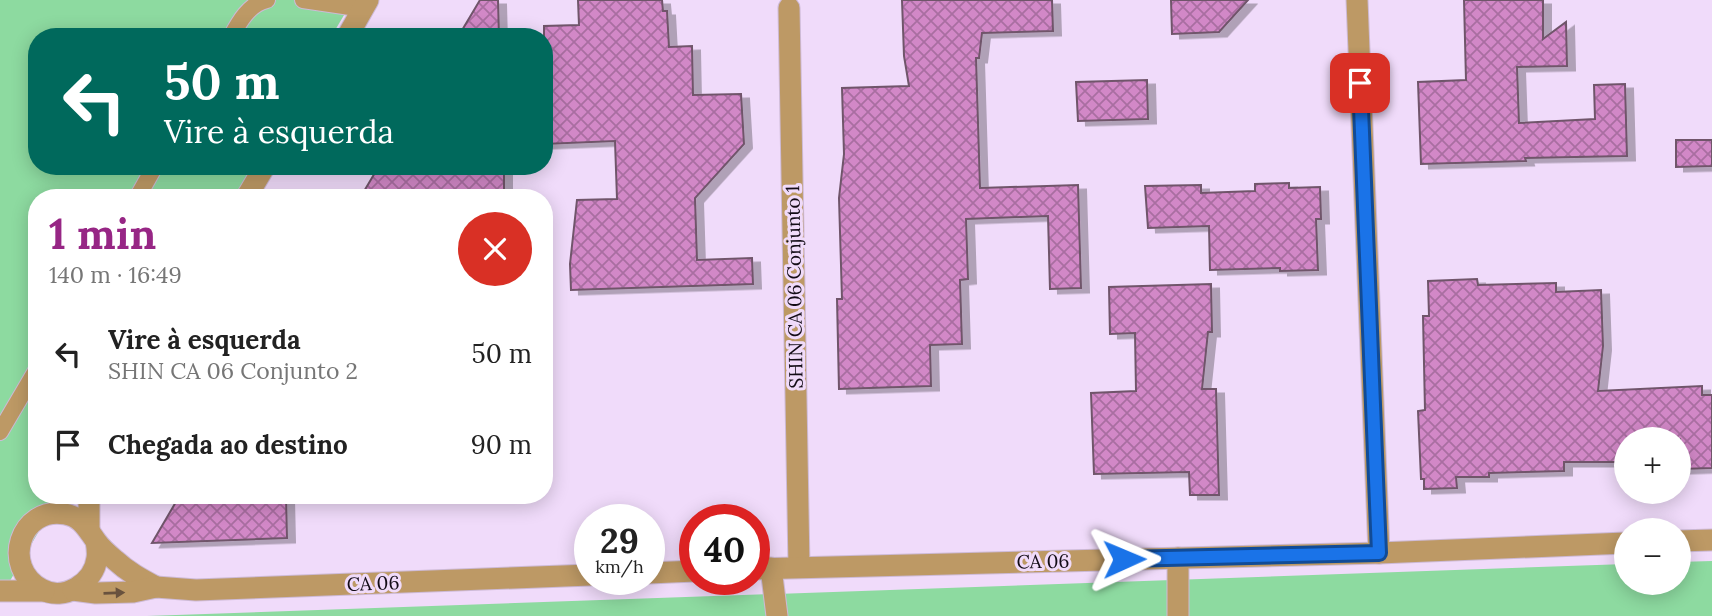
<!DOCTYPE html>
<html lang="pt">
<head>
<meta charset="utf-8">
<style>
	body { margin:0; font-family:Lora,serif; background:#f6f6f6; color:#222; height:100vh; display:flex; flex-direction:column; font-size:26px; white-space:nowrap }
	* { box-sizing:border-box; margin:0 }
	p { font-size:23px; color:#767676 }
	.icon { flex:none; width:38px; height:38px; fill:none; stroke:currentColor; stroke-width:2; stroke-linecap:round; stroke-linejoin:round }
	.map { position:relative; flex:1; overflow:hidden }
	.sheet { position:absolute; left:28px; top:189px; width:525px; height:315px; display:flex; flex-direction:column; background:#fff; border-radius:28px; box-shadow:0 4px 18px #0003 }
	.sheet>* { flex:none }
	.banner { position:absolute; left:28px; top:28px; width:525px; height:147px; border-radius:28px; box-shadow:0 4px 18px #0003; background:#00695c; color:#fff; overflow:hidden }
	.buttons { position:absolute; left:1614px; top:427px; display:grid; gap:14px }
	.buttons a { display:grid; place-items:center; width:77px; height:77px; border-radius:50%; background:#fff; box-shadow:0 4px 18px #0003; font-size:35px }
	.speed { position:absolute; left:574px; top:504px; display:flex; gap:14px; font-size:35px; font-weight:700; text-align:center }
	.speed>* { display:grid; place-content:center; width:91px; height:91px; border-radius:50%; background:#fff; box-shadow:0 4px 18px #0003; line-height:1 }
	.speed small { font-size:18px; font-weight:400 }
	.speed .limit { border:10px solid #d22; background:#fff; color:#111 }
	.pin { position:absolute; display:grid; place-items:center; width:60px; height:60px; color:#fff; margin:-30px; border-radius:14px; box-shadow:0 4px 10px #0006 }
	.me { position:absolute; width:77px; margin:-38px; rotate:89deg; stroke-linejoin:round; filter:drop-shadow(0 0 5px #0008) }
	.turn { display:flex; align-items:center; gap:24px; height:147px; padding:0 21px; font-size:32px }
	.turn .icon { width:91px; height:91px; stroke-width:2.5 }
	.turn b { display:block; font-size:49px; line-height:60px }
	.round { display:grid; place-items:center; flex:none; width:74px; height:74px; border-radius:37px; background:#f6f6f6 }
	.overview { display:flex; align-items:center; justify-content:space-between; height:119px; padding:0 21px }
	h1 { font-size:42px; font-weight:700; line-height:52px; color:#972685 }
	ul { padding:0; list-style:none }
	li { display:flex; align-items:center; gap:21px; height:91px; padding:0 21px }
	li div { flex:1 }
	li b { display:block; font-size:26px }
	li em { font-style:normal }
	.map>svg:first-child { display:block }
</style>
</head>
<body>
<div class="map">
<svg width="1712" height="616" viewBox="0 0 1712 616">
	<defs>
		<pattern id="building-cross-hatch" width="8" height="8" patternUnits="userSpaceOnUse" patternTransform="scale(1.75)"><rect width="8" height="8" fill="#d288c7"/><path d="M0 0l8 8M0 8l8-8" fill="none" stroke="#a96ea1"/></pattern>
		<filter id="shadow"><feDropShadow dx="8" dy="4.5" stdDeviation="0" flood-color="#0004"/></filter>
	</defs>
	<rect width="100%" height="100%" fill="#f0dbfa"/>
	<g fill="#8ddaa0">
		<path d="M0,0h353l-22,37h-294v129h217l-18,32h-199v297h23l-60,103z"/>
		<path d="M1712,561v55h-1565l1479,-52v19h52v-21z"/>
	</g>
	<g fill="url(#building-cross-hatch)" stroke="#70556b" stroke-width="2" filter="url(#shadow)">
		<path d="M480,0h18l1,37h-41z"/>
		<path d="M578,0h84l1,11h4l2,36 23,-1 1,49 48,-1 3,50 -49,54 2,62 55,-2 1,26 -182,6 -1,-26 7,-64 40,-1 -2,-58 -71,3v-118l35,-1z"/>
		<path d="M902,0h150l1,31 -71,2 -3,25h-3l4,130 98,-3 3,103 -31,1 -2,-73 -82,3 2,60 -8,1 2,64 -32,1 1,41 -92,3 -2,-90h5l-3,-101 5,-44 -2,-66 67,-2 -5,-30z"/>
		<path d="M1171,0h77l-29,32 -47,2z"/>
		<path d="M1464,0h79v39l23,-17 1,44 -50,1 2,56 76,-4 -1,-34 31,-1 2,72 -102,2 1,3 -105,3 -3,-82 48,-2z"/>
		<path d="M1147,80l1,39 -70,2 -2,-39z"/>
		<path d="M1676,140h36v26l-36,1z"/>
		<path d="M379,166h125v32h-144z"/>
		<path d="M1289,183v5l31,-1 1,32h-5l2,51 -38,1v-3l-70,2 -1,-44 -61,2 -3,-42 56,-1v8l54,-2v-7z"/>
		<path d="M1477,279l1,6 78,-2v9l45,-2 2,56 -5,45 104,-5v9h10v73l-31,1 -1,-30h-54v23h-62v9l-75,2v4h-33l1,11 -33,1v-10h-3l-3,-68 7,-1 -2,-94h6l-1,-35z"/>
		<path d="M1211,284l1,48h-4l-6,57h14l3,106h-29l-1,-23 -95,2 -3,-81 45,-2 -1,-58 -25,1 -1,-47z"/>
		<path d="M180,495h106l1,43 -135,5z"/>
	</g>
	<g fill="none" stroke-linecap="round" stroke-linejoin="round">
		<g stroke="#cdbad6" stroke-width="18">
			<g id="service">
				<path d="M303,0l61,9"/>
				<path d="M231,37c8,-15 18,-33 36,-37"/>
				<path d="M137,198l18,-32"/>
				<path d="M0,432l37,-63"/>
			</g>
		</g>
		<g stroke="#cdbad6" stroke-width="23">
			<g id="minor">
				<path d="M1357,0l22,553"/>
				<path d="M789,8l10,558"/>
				<path d="M771,568l6,48"/>
				<path d="M1178,616v-58"/>
			</g>
		</g>
		<g stroke="#cdbad6" stroke-width="23">
			<g id="tertiary">
				<path d="M347,37l21,-37"/>
				<path d="M246,198l19,-32"/>
				<path d="M89,495v33"/>
				<path d="M96,541c1,6 2,11 1,17 -3,25 -33,44 -56,31 -40,-22 -21,-83 24,-75 17,3 22,15 31,27 5,7 13,14 19,19 13,12 26,19 41,27"/>
				<path d="M1678,541l34,-1"/>
				<path d="M754,569l625,-16 247,-10"/>
				<path d="M649,573l46,-2"/>
				<path d="M73,590l23,3 37,-1 23,-5 40,3 394,-15"/>
				<path d="M0,591h44"/>
			</g>
		</g>
		<use href="#service" stroke="#bd9965" stroke-width="16"/>
		<use href="#minor" stroke="#bd9965" stroke-width="21"/>
		<use href="#tertiary" stroke="#bd9965" stroke-width="21"/>
	</g>
	<defs><path id="oneway-solid" d="M-6-.8H1V-3.2L6.5 0L1 3.2V.8H-6Z" transform="scale(1.75)"/></defs>
	<use fill="#68523e" href="#oneway-solid" transform="translate(114 593) rotate(-2)"/>
	<g fill="none" stroke-linecap="round" stroke-linejoin="round">
		<g stroke="#114b97" stroke-width="18">
			<path id="route" d="M1124,559l255,-6 -19,-470"/>
		</g>
		<use href="#route" stroke="#1a73e8" stroke-width="12"/>
	</g>
	<g text-anchor="middle" stroke-width="6" stroke-linejoin="round" paint-order="stroke">
		<g font-size="19" fill="#130c16" stroke="#f0dbfa">
			<text transform="translate(794 287) rotate(-91)" y="7">SHIN CA 06 Conjunto 1</text>
			<text transform="translate(1043 561) rotate(-1)" y="7">CA 06</text>
			<text transform="translate(373 583) rotate(-2)" y="7">CA 06</text>
		</g>
	</g>
</svg>
<div class="buttons">
<a>+</a>
<a>−</a>
</div>
<div class="speed"><div>29<small>km/h</small></div><div class="limit">40</div></div>
<div class="pin" style="left:1360px;top:83px;background:#d93025"><svg class="icon" aria-label="arrive" viewBox="0 0 24 24"><path d="M6 21V4h12l-3 4 3 4H6"/></svg></div>
<svg class="me" style="left:1124px;top:559px" viewBox="-20 -20 40 40"><path d="M0-17L14 15 0 8-14 15z" fill="#1a73e8" stroke="#fff" stroke-width="4"/></svg>
<div class="banner">
<div class="turn"><svg class="icon" aria-label="left" viewBox="0 0 24 24"><path d="M17 20v-9H6M10 6l-5 5 5 5"/></svg><div><b>50 m</b>Vire à esquerda</div></div>
</div>
<section class="sheet">
<div class="overview"><div><h1>1 min</h1><p>140 m · 16:49</p></div><a class="round" style="background:#d93025;color:#fff"><svg class="icon" aria-label="close" viewBox="0 0 24 24"><path d="M6 6l12 12M18 6L6 18"/></svg></a></div>
<ul>
<li><svg class="icon" aria-label="left" viewBox="0 0 24 24"><path d="M17 20v-9H6M10 6l-5 5 5 5"/></svg><div><b>Vire à esquerda</b><p>SHIN CA 06 Conjunto 2</p></div><em>50 m</em></li>
<li><svg class="icon" aria-label="arrive" viewBox="0 0 24 24"><path d="M6 21V4h12l-3 4 3 4H6"/></svg><div><b>Chegada ao destino</b></div><em>90 m</em></li>
</ul>
</section>
</div>
</body>
</html>
